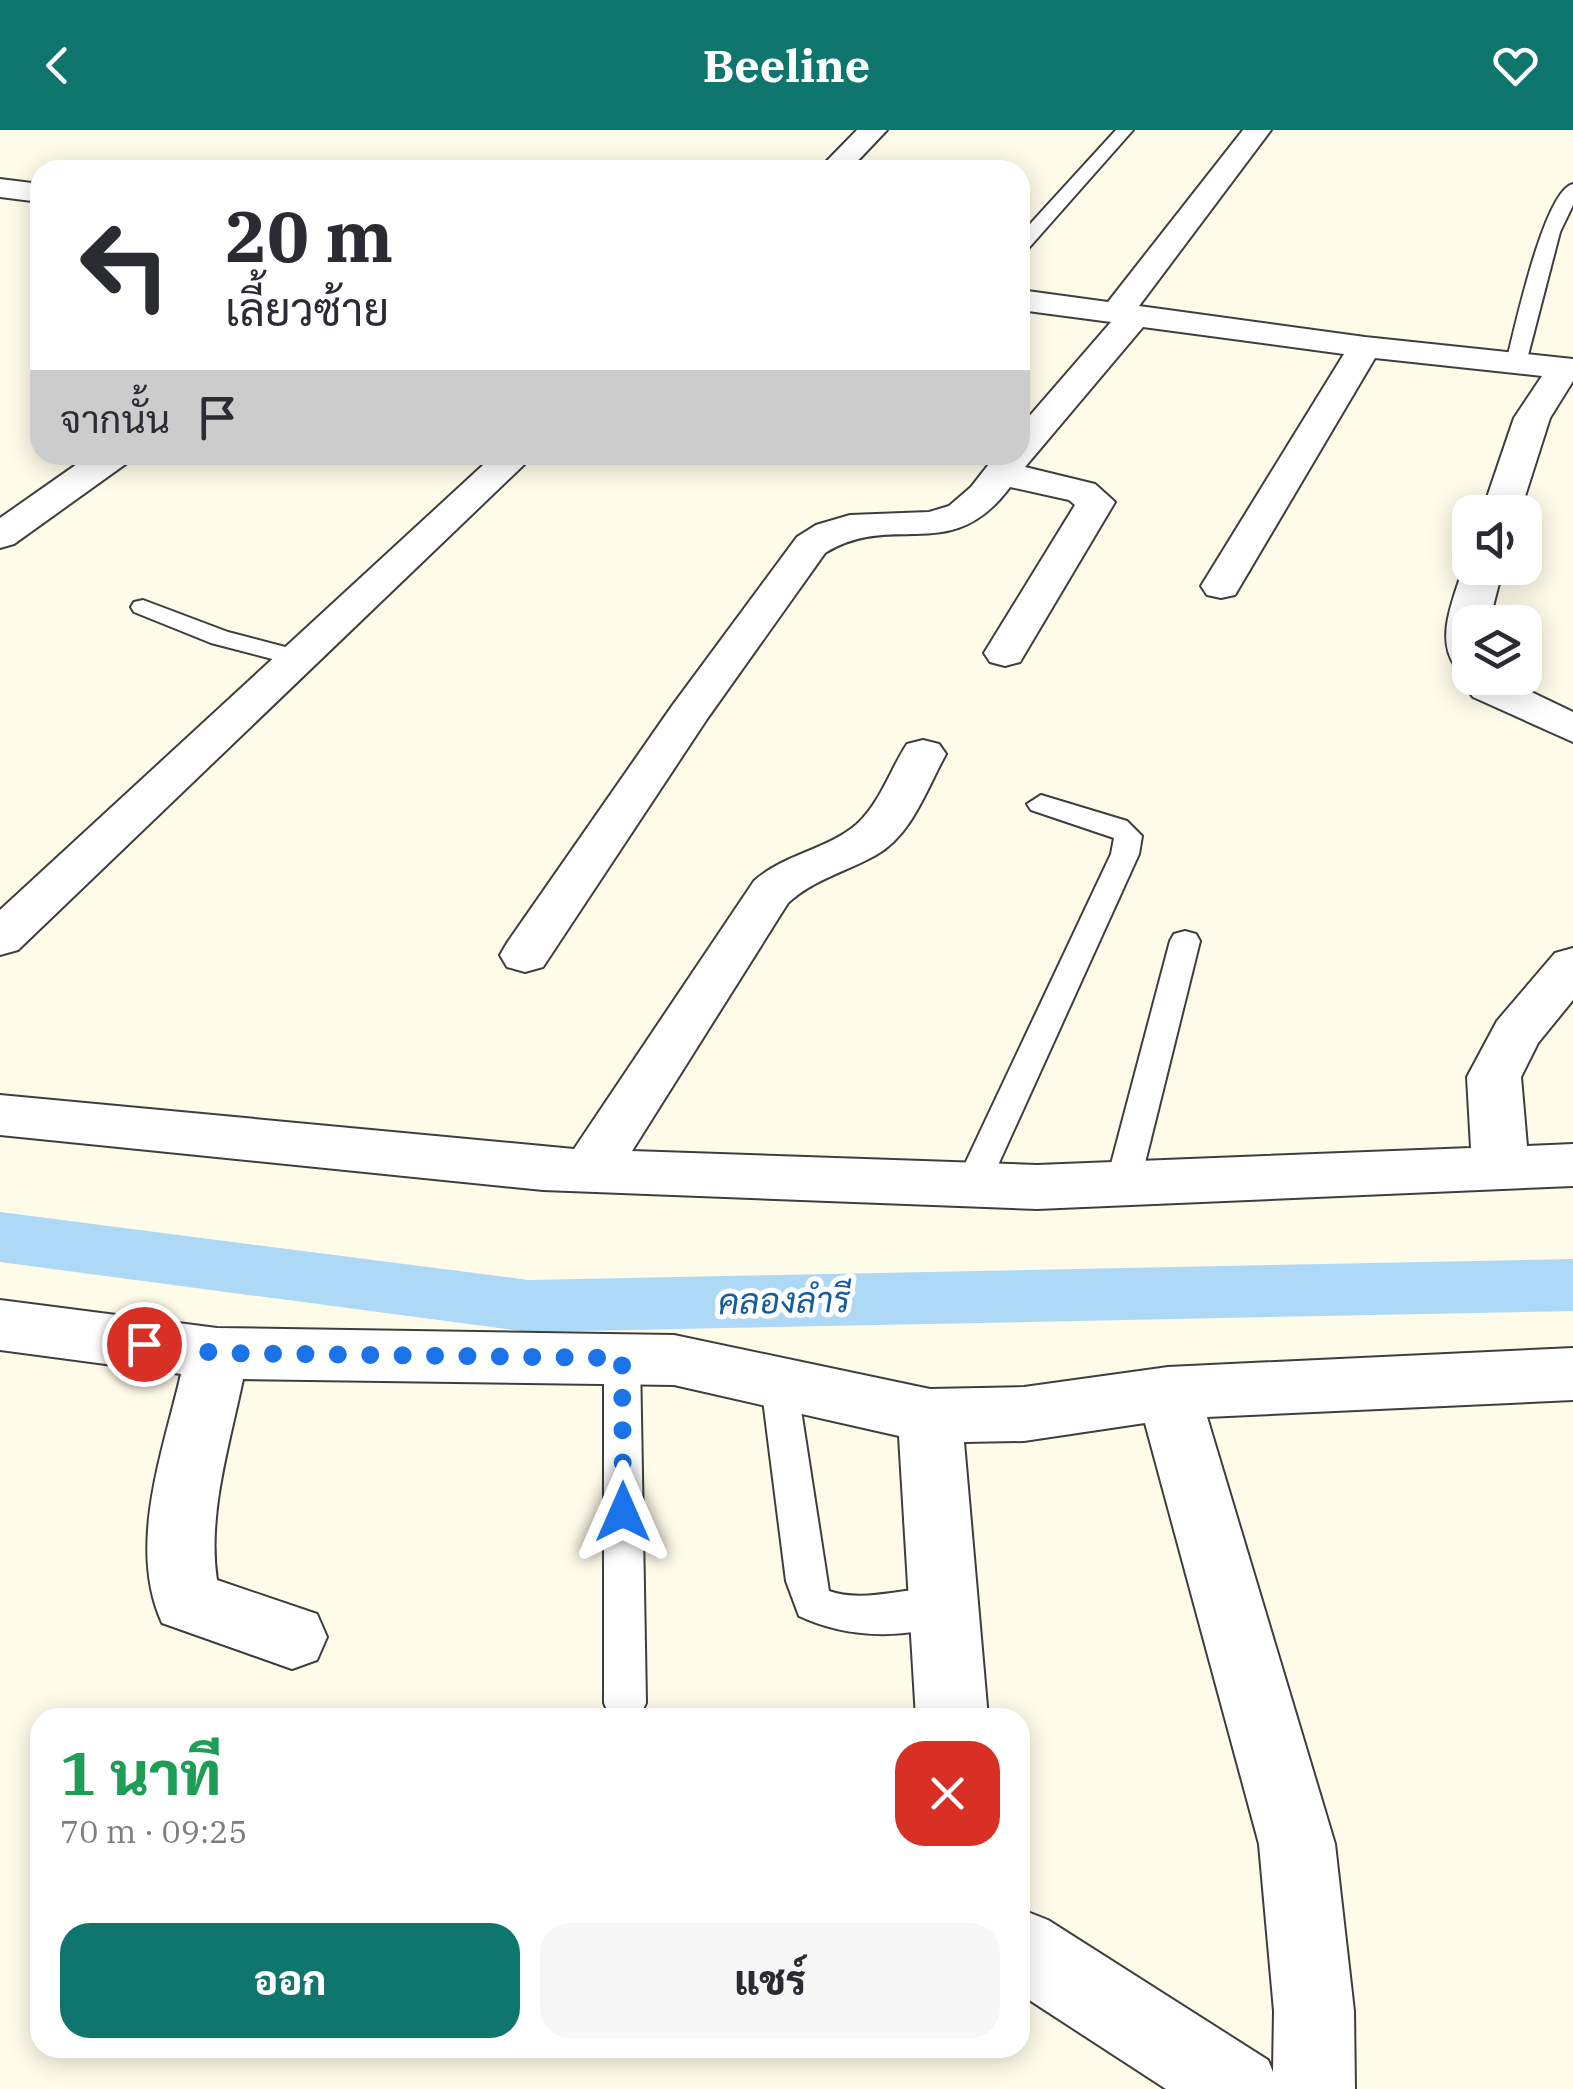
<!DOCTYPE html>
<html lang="th">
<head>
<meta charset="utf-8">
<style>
	body { margin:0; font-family:"IBM Plex Serif",Sarabun,serif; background:#f7f7f7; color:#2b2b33; height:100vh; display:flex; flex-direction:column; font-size:38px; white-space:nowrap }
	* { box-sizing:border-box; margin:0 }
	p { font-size:32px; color:#7c7c81 }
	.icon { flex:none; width:55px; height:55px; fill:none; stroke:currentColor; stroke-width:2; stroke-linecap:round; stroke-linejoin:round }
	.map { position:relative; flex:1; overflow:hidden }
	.side { position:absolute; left:30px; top:1578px; width:1000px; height:350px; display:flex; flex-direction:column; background:#fff; border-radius:30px; box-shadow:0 5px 25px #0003 }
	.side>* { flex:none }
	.top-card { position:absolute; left:30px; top:30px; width:1000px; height:305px; border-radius:30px; box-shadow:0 5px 25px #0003; background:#fff; color:#2b2b33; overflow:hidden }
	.controls { position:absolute; left:1452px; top:365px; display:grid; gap:20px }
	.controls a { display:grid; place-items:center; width:90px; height:90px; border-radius:20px; background:#fff; box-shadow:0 5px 25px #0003; font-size:50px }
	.pin { position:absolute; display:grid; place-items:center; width:85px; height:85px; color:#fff; margin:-42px; border:5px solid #fff; border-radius:50%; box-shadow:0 2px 10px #0007 }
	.me { position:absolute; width:110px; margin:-55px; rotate:0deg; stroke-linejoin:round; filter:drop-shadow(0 0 8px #0008) }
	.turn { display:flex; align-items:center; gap:35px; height:210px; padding:0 30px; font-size:45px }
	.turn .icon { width:130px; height:130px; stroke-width:2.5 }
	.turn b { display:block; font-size:70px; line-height:85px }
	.then { display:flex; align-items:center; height:95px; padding:0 30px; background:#0003; gap:20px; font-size:38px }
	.round { display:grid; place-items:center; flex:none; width:105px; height:105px; border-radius:30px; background:#f7f7f7 }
	.headline { display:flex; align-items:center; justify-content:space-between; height:170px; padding:0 30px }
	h1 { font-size:60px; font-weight:800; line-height:75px; color:#1e9e55 }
	.cta { display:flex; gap:20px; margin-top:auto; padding:20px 30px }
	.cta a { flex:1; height:115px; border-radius:30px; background:#0f766e; color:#fff; font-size:40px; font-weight:800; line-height:115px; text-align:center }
	.cta a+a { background:#f7f7f7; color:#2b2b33 }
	header { display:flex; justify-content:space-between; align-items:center; height:130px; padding:0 30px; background:#0f766e; color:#fff; font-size:45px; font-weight:800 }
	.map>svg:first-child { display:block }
</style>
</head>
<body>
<header><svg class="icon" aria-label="back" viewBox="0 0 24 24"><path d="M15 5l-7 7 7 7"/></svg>Beeline<svg class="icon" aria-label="heart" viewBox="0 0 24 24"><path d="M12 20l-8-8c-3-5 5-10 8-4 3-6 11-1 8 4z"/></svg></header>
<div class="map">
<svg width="1573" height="1959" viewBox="0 0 1573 1959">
	<rect width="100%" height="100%" fill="#fffbe9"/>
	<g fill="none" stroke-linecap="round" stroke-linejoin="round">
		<path fill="#add9f6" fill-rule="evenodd" d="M0,1082l529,68 1044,-21v52l-1044,21 -529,-70z"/>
		<g stroke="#3e3e3e" stroke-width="4">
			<g id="service">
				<path d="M1116,0h17l-106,120 -7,2v-17z"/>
				<path d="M1573,54v21l-13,27 -34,131 -10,6 -7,-2 -3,-4c8,-31 38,-173 67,-179z"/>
				<path d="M143,470l85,32 80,21 4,5 -13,8 -88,-23 -77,-31 -3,-5 3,-5z"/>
				<path d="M1041,665l86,26 15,15 -3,18 -150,331 -5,9 -12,4 -12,-4 -5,-9 156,-331 3,-16 -83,-28 -4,-6z"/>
				<path d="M1185,801l11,3 4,7 -60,242 -5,9 -12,4 -12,-4 -5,-9 64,-242 4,-7z"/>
				<path d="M622,1213l13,4 5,11 6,345 -7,15 -29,-1 -6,-14v-345l5,-11z"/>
				<path d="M779,1239l13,4 5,11 32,207c43,15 89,-12 129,3l6,13 -6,13c-51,20 -110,19 -159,-4l-13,-35 -25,-197 5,-11z"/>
			</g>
		</g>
		<g stroke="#3e3e3e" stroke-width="4">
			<g id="minor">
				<path d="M857,0h30l-38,40h-31z"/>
				<path d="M1243,0h28l-132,176 226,31 208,22v22l-23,37 -30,94h-38l32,-94 28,-42 -167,-18 -140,237 -14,3 -14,-3 -6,-9 143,-232 -201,-27 -118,140 70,17 20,18 -95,160 -15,4 -15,-4 -6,-9 91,-148 -6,-5 -59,-13c-59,80 -117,23 -185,66l-118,166 -164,248 -18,5 -18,-5 -7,-12 7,-12 165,-237 125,-169 19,-12 34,-10 79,-3 20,-6 22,-19 25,-32h24v-28l91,-105 -91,-12v-20l88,12z"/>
				<path d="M0,49l40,5v18l-40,-5z"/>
				<path d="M90,325h42l-5,8 -113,81 -14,4v-30z"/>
				<path d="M494,325h40l-516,495 -18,5v-45z"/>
				<path d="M1470,429v9h33l-14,54h-19v56h32l71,34v30l-100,-45 -14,-19 7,-9 -11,-3c-20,-29 -1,-67 8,-98z"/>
				<path d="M923,610l16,4 7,10c-19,34 -34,81 -70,101 -30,17 -62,24 -88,48l-156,248 405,14 434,-17 -4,-71 30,-56 58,-68 18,-5v52l-35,43 -17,34 6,69 46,-2v42l-536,23 -494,-19 -543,-55v-40l574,54 180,-268c30,-27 73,-31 103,-57 23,-21 33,-54 50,-80z"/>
				<path d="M0,1170l217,28 457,7 256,54 94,-2 144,-20 405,-19v52l-366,17 128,427 19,167 1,78h-189l-146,-95v-85l28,11 220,140 5,12 1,-61 -15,-167 -114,-421 -121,18 -60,1 24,276h-72l-17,-282 -225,-51 -431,-6c-13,64 -36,135 -26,201l100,34 10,23 -10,23 -25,9 -130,-46c-35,-77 1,-171 19,-249l-181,-24z"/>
			</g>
		</g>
		<use href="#service" fill="#fff" fill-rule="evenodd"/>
		<use href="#minor" fill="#fff" fill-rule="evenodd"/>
	</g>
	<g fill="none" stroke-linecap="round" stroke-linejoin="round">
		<path stroke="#1a73e8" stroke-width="18" stroke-dasharray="0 32.4" d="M144,1214l73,9 405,5 1,154"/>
	</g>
	<g text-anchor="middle" stroke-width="10" stroke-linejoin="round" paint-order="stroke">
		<g font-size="35" font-style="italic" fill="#155c9c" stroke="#fff">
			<text transform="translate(784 1171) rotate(-1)" y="12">คลองลำรี</text>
		</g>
	</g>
</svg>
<div class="controls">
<a><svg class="icon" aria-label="sound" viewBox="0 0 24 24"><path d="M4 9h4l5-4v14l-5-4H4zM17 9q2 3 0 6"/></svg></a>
<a><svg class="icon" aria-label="layers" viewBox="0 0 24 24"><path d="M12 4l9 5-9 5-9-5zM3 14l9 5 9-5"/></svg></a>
</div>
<div class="pin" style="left:144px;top:1214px;background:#d93025"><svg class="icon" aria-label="arrive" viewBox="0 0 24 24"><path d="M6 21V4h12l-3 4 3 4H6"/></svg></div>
<svg class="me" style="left:623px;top:1382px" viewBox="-20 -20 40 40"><path d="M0-17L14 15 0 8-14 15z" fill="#1a73e8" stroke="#fff" stroke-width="4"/></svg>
<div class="top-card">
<div class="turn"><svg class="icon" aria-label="left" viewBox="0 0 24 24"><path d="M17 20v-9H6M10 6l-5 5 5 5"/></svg><div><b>20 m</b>เลี้ยวซ้าย</div></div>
<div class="then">จากนั้น<svg class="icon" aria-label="arrive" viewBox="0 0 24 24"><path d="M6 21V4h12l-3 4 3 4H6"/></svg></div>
</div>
<section class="side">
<div class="headline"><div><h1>1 นาที</h1><p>70 m · 09:25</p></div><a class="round" style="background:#d93025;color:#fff"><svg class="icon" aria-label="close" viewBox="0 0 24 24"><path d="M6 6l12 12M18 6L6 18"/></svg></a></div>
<div class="cta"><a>ออก</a><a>แชร์</a></div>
</section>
</div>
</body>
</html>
